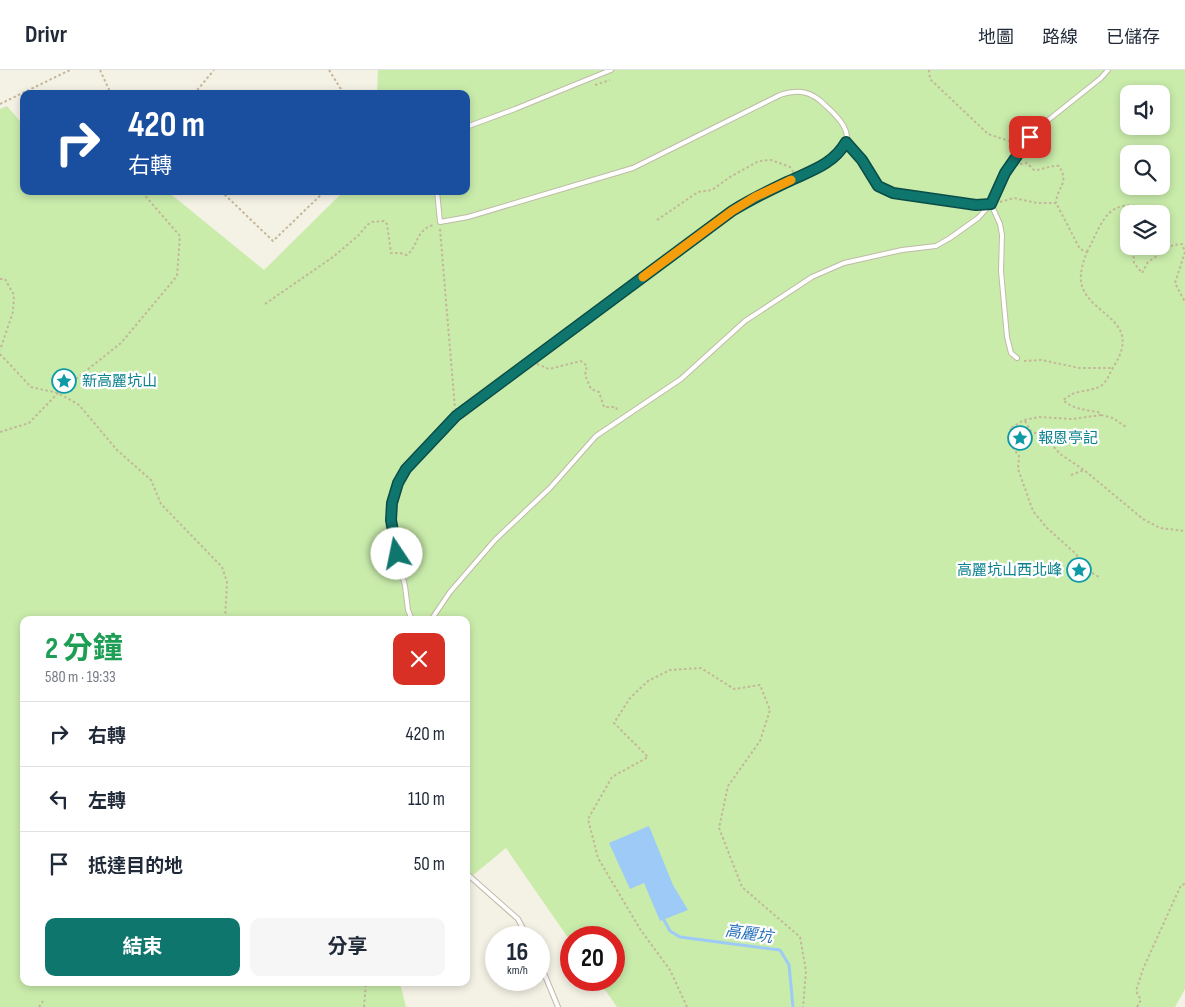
<!DOCTYPE html>
<html lang="zh-TW">
<head>
<meta charset="utf-8">
<style>
	body { margin:0; font-family:"Sofia Sans Condensed","Noto Sans TC",sans-serif; background:#f6f6f7; color:#1f2937; height:100vh; display:flex; flex-direction:column; font-size:19px; white-space:nowrap }
	* { box-sizing:border-box; margin:0 }
	p { font-size:16px; color:#747a83 }
	.icon { flex:none; width:28px; height:28px; fill:none; stroke:currentColor; stroke-width:2; stroke-linecap:round; stroke-linejoin:round }
	.map { position:relative; flex:1; overflow:hidden }
	.side { position:absolute; left:20px; top:546px; width:450px; height:370px; display:flex; flex-direction:column; background:#fff; border-radius:10px; box-shadow:0 2px 8px #0003 }
	.side>* { flex:none }
	.hud { position:absolute; left:20px; top:20px; width:450px; height:105px; border-radius:10px; box-shadow:0 2px 8px #0003; background:#1a4fa0; color:#fff; overflow:hidden }
	.tools { position:absolute; left:1120px; top:15px; display:grid; gap:10px }
	.tools a { display:grid; place-items:center; width:50px; height:50px; border-radius:10px; background:#fff; box-shadow:0 2px 8px #0003; font-size:25px }
	.speed { position:absolute; left:485px; top:856px; display:flex; gap:10px; font-size:25px; font-weight:700; text-align:center }
	.speed>* { display:grid; place-content:center; width:65px; height:65px; border-radius:50%; background:#fff; box-shadow:0 2px 8px #0003; line-height:1 }
	.speed small { font-size:12px; font-weight:400 }
	.speed .limit { border:8px solid #d22; background:#fff; color:#111 }
	.pin { position:absolute; display:grid; place-items:center; width:42px; height:42px; color:#fff; margin:-21px; border-radius:10px; box-shadow:0 2px 8px #0006 }
	.me { position:absolute; width:55px; margin:-28px; rotate:349deg; stroke-linejoin:round; filter:drop-shadow(0 0 4px #0008) }
	.turn { display:flex; align-items:center; gap:18px; height:105px; padding:0 25px; font-size:22px }
	.turn .icon { width:65px; height:65px; stroke-width:2.5 }
	.turn b { display:block; font-size:35px; line-height:42px }
	.round { display:grid; place-items:center; flex:none; width:52px; height:52px; border-radius:10px; background:#f6f6f7 }
	.headline { display:flex; align-items:center; justify-content:space-between; height:85px; padding:0 25px }
	h1 { font-size:30px; font-weight:700; line-height:38px; color:#1e9e55 }
	.button { display:flex; gap:10px; margin-top:auto; padding:10px 25px }
	.button a { flex:1; height:58px; border-radius:10px; background:#0f766e; color:#fff; font-size:20px; font-weight:700; line-height:58px; text-align:center }
	.button a+a { background:#f6f6f7; color:#1f2937 }
	ul { padding:0; list-style:none }
	li { display:flex; align-items:center; gap:15px; height:65px; padding:0 25px; border-top:1px solid #e0e1e3 }
	li div { flex:1 }
	li b { display:block; font-size:19px }
	li em { font-style:normal }
	header { display:flex; align-items:center; gap:30px; box-sizing:border-box; height:70px; padding:0 25px; background:#fff; border-bottom:1px solid #e0e1e3 }
	header strong { font-size:24px }
	nav { display:flex; gap:28px; margin-inline-start:auto; font-size:18px }
	.map>svg:first-child { display:block }
</style>
</head>
<body>
<header>
<strong>Drivr</strong>
<nav><a>地圖</a><a>路線</a><a>已儲存</a></nav>
</header>
<div class="map">
<svg width="1185" height="937" viewBox="0 0 1185 937">
	<rect width="100%" height="100%" fill="#f4f1e5"/>
	<path fill="#c9ecab" fill-rule="evenodd" d="M378,0h807v919l-10,18h-558l-19,-27h16v-42h-43v4l-65,-94 -40,33v-261h-442v362l376,1 6,24h-406v-898l7,-3 17,20v65h143l97,79 80,-79h122v-97h-89zM1129,24h32v32h-32zM1129,84h32v32h-32zM1129,144h32v32h-32z"/>
	<path fill="#9dcaf6" d="M649,756l24,59 15,25 -28,11 -16,-38 -14,6 -21,-46z"/>
	<g fill="none" stroke-linecap="round" stroke-linejoin="round">
		<path stroke="#9dcaf6" stroke-width="3" d="M664,850l6,11 10,6 100,13 9,15 4,42"/>
		<g stroke="#c0baa7" stroke-width="6">
			<g id="lane">
				<path d="M466,57l49,-18 96,-39"/>
				<path d="M846,72l16,18 16,26 15,7 83,12 15,-1"/>
				<path d="M991,134l9,20 2,11 -1,36 6,66 4,16 6,5"/>
				<path d="M412,550l-4,-10 -3,-24 -12,-48 -2,-18 1,-17 6,-20 8,-14 50,-53 276,-205c8,-4 15,-10 23,-14 22,-12 82,-30 91,-54 5,-14 -11,-29 -21,-38 -14,-14 -26,-16 -45,-10l-147,73 -165,49 -28,5 -3,-31"/>
				<path d="M431,550l19,-28 45,-52 55,-52 46,-52 85,-57 64,-58 67,-44 32,-14 58,-13 34,-4 14,-8 28,-20 13,-14 14,-31 18,-28 14,-16 64,-51 7,-8"/>
				<path d="M466,803l52,46 10,19"/>
				<path d="M539,891l19,46"/>
			</g>
		</g>
		<g stroke="#c3b797" stroke-width="2" stroke-dasharray="2.5 2.5" stroke-linecap="butt">
			<path d="M100,0l11,24"/>
			<path d="M329,0l15,24"/>
			<path d="M929,0l1,9 58,55 27,9"/>
			<path d="M595,15l15,-5"/>
			<path d="M194,24l20,-24"/>
			<path d="M0,34l70,-34"/>
			<path d="M1020,94l7,-1 7,7c10,0 16,-5 25,-4 11,18 -2,20 -3,37"/>
			<path d="M221,121l52,50 52,-50"/>
			<path d="M1000,132l14,-4 23,5h19l24,46 7,3c-4,10 -7,20 -6,30 6,34 63,36 33,84 -4,6 -6,14 -12,19 -8,6 -20,5 -30,9 -3,2 -6,4 -9,6 10,9 22,10 35,12l3,3 -29,4 -33,-2 -15,3 -13,8 20,3"/>
			<path d="M657,150l41,-28 14,-2 18,-13 29,-16 12,-1 19,7 4,6"/>
			<path d="M440,159l15,180"/>
			<path d="M1133,176l1,17 8,10 6,-11 25,-17 9,-1 3,8 -10,31 10,19"/>
			<path d="M1087,182c18,-35 20,-55 65,-43v5"/>
			<path d="M0,209h5l9,16 -1,17 -13,38"/>
			<path d="M265,234l68,-47 26,-22 8,-10 5,-3 12,-1 3,3 4,29h9l7,2c12,-10 8,-24 26,-30"/>
			<path d="M0,284l31,33 27,6 21,12 38,45 34,30 10,24 61,63 5,15 -2,38"/>
			<path d="M1024,291l17,-1 39,8h33"/>
			<path d="M537,294l12,5 32,-8 6,5 -2,9 6,14 8,3 5,15h12l2,5"/>
			<path d="M1101,345l12,3 13,9"/>
			<path d="M1025,351l6,10 15,7 14,16 24,16 59,49 17,9 25,3"/>
			<path d="M1011,358l-2,8 2,9 8,11 -1,13 15,42 14,17 29,26 11,16 12,7"/>
			<path d="M0,362l29,-9 29,-30 63,-50 56,-67 3,-40 -39,-45"/>
			<path d="M1071,405l13,-5"/>
			<path d="M39,937l4,-6"/>
			<path d="M364,937l2,-25"/>
			<path d="M687,937l-17,-37 -30,-41 -42,-71 -10,-39 24,-42 36,-20 -34,-34 16,-25 18,-17 22,-11 31,-2 33,21 26,-4 10,25 -10,31 -32,45 -9,42 23,59 58,50 6,34 -3,36"/>
			<path d="M1137,937l4,-7 -5,-9 7,-22 38,-84 4,-1"/>
		</g>
		<use href="#lane" stroke="#fff" stroke-width="4"/>
	</g>
	<g fill="none" stroke-linecap="round" stroke-linejoin="round">
		<g stroke="#0a4d48" stroke-width="12">
			<path id="route" d="M397,484l-6,-34 1,-17 6,-20 8,-14 50,-53 276,-205c18,-11 36,-20 55,-29 23,-11 46,-17 59,-40l16,18 16,26 15,7 83,12 15,-1 14,-31 25,-36"/>
		</g>
		<use href="#route" stroke="#0f766e" stroke-width="9"/>
		<path stroke="#f59e0b" stroke-width="9" d="M643,207l89,-66 23,-14 36,-17"/>
	</g>
	<defs>
		<g id="sight-ring" transform="scale(1.25)"><circle r="9.5" fill="#fff" stroke="#0f9aa8" stroke-width="1.5"/><path d="M0-6L1.8-2.2L6-1.7L2.9 1.2L3.7 5.4L0 3.3L-3.7 5.4L-2.9 1.2L-6-1.7L-1.8-2.2Z" fill="#0f9aa8"/></g>
	</defs>
	<g fill-rule="evenodd">
		<use href="#sight-ring" x="64" y="311"/>
		<use href="#sight-ring" x="1020" y="368"/>
		<use href="#sight-ring" x="1079" y="500"/>
	</g>
	<g text-anchor="middle" stroke-width="4.5" stroke-linejoin="round" paint-order="stroke">
		<g font-size="15" fill="#0d838f" stroke="#fff" text-anchor="start">
			<text x="82" y="316">新高麗坑山</text>
			<text x="1038" y="373">報恩亭記</text>
			<text x="1062" y="505" text-anchor="end">高麗坑山西北峰</text>
		</g>
		<g font-size="16" font-style="italic" fill="#256fbb" stroke="#fff">
			<text transform="translate(749 863) rotate(8)" y="6">高麗坑</text>
		</g>
	</g>
</svg>
<div class="tools">
<a><svg class="icon" aria-label="sound" viewBox="0 0 24 24"><path d="M4 9h4l5-4v14l-5-4H4zM17 9q2 3 0 6"/></svg></a>
<a><svg class="icon" aria-label="search" viewBox="0 0 24 24"><circle cx="10" cy="10" r="6"/><path d="M15 15l6 6"/></svg></a>
<a><svg class="icon" aria-label="layers" viewBox="0 0 24 24"><path d="M12 4l9 5-9 5-9-5zM3 14l9 5 9-5"/></svg></a>
</div>
<div class="speed"><div>16<small>km/h</small></div><div class="limit">20</div></div>
<div class="pin" style="left:1030px;top:67px;background:#d93025"><svg class="icon" aria-label="arrive" viewBox="0 0 24 24"><path d="M6 21V4h12l-3 4 3 4H6"/></svg></div>
<svg class="me" style="left:397px;top:484px" viewBox="-20 -20 40 40"><circle r="19" fill="#fff"/><path d="M0-13L10 11 0 6-10 11z" fill="#0f766e"/></svg>
<div class="hud">
<div class="turn"><svg class="icon" aria-label="right" viewBox="0 0 24 24"><path d="M7 20v-9h11M14 6l5 5-5 5"/></svg><div><b>420 m</b>右轉</div></div>
</div>
<section class="side">
<div class="headline"><div><h1>2 分鐘</h1><p>580 m · 19:33</p></div><a class="round" style="background:#d93025;color:#fff"><svg class="icon" aria-label="close" viewBox="0 0 24 24"><path d="M6 6l12 12M18 6L6 18"/></svg></a></div>
<ul>
<li><svg class="icon" aria-label="right" viewBox="0 0 24 24"><path d="M7 20v-9h11M14 6l5 5-5 5"/></svg><div><b>右轉</b></div><em>420 m</em></li>
<li><svg class="icon" aria-label="left" viewBox="0 0 24 24"><path d="M17 20v-9H6M10 6l-5 5 5 5"/></svg><div><b>左轉</b></div><em>110 m</em></li>
<li><svg class="icon" aria-label="arrive" viewBox="0 0 24 24"><path d="M6 21V4h12l-3 4 3 4H6"/></svg><div><b>抵達目的地</b></div><em>50 m</em></li>
</ul>
<div class="button"><a>結束</a><a>分享</a></div>
</section>
</div>
</body>
</html>
